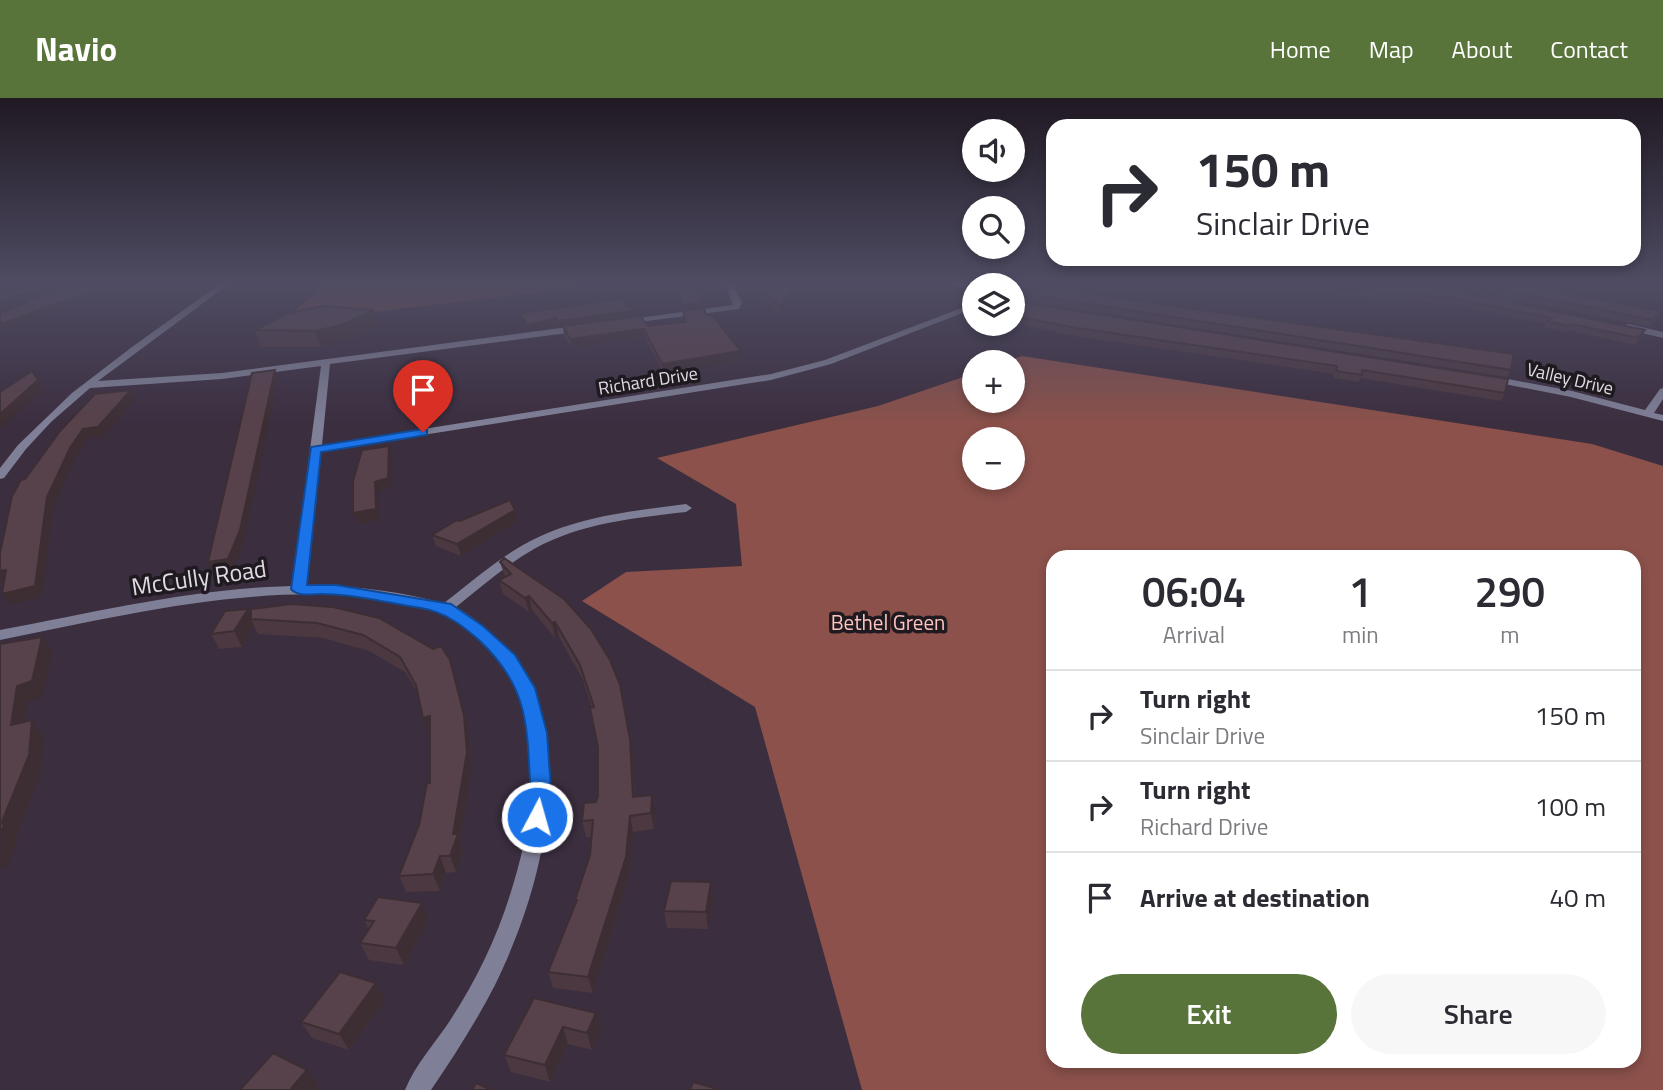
<!DOCTYPE html>
<html lang="en">
<head>
<meta charset="utf-8">
<style>
	body { margin:0; font-family:"Titillium Web",sans-serif; background:#f7f7f7; color:#2b2b33; height:100vh; display:flex; flex-direction:column; font-size:26px; white-space:nowrap }
	* { box-sizing:border-box; margin:0 }
	p { font-size:23px; color:#7c7c81 }
	.icon { flex:none; width:38px; height:38px; fill:none; stroke:currentColor; stroke-width:2; stroke-linecap:round; stroke-linejoin:round }
	.map { position:relative; flex:1; overflow:hidden }
	.drawer { position:absolute; left:1046px; top:452px; width:595px; height:518px; display:flex; flex-direction:column; background:#fff; border-radius:21px; box-shadow:0 4px 10px #0003 }
	.drawer>* { flex:none }
	.guide { position:absolute; left:1046px; top:21px; width:595px; height:147px; border-radius:21px; box-shadow:0 4px 10px #0003; background:#fff; color:#2b2b33; overflow:hidden }
	.tools { position:absolute; left:962px; top:21px; display:grid; gap:14px }
	.tools a { display:grid; place-items:center; width:63px; height:63px; border-radius:50%; background:#fff; box-shadow:0 4px 10px #0003; font-size:35px }
	.pin { position:absolute; display:grid; place-items:center; width:60px; height:60px; color:#fff; margin:-72px -30px; border-radius:50% 50% 50% 0; rotate:-45deg; box-shadow:0 0 7px #0007 }
	.pin .icon { rotate:45deg }
	.me { position:absolute; width:77px; margin:-38px; rotate:6deg; stroke-linejoin:round; filter:drop-shadow(0 0 5px #0008) }
	.turn { display:flex; align-items:center; gap:24px; height:147px; padding:0 35px; font-size:32px }
	.turn .icon { width:91px; height:91px; stroke-width:2.5 }
	.turn b { display:block; font-size:49px; line-height:60px }
	.eta { display:flex; justify-content:space-evenly; align-items:center; height:119px; text-align:center }
	.eta b { font-size:42px; font-weight:600; line-height:49px }
	.button { display:flex; gap:14px; margin-top:auto; padding:14px 35px }
	.button a { flex:1; height:80px; border-radius:42px; background:#58743a; color:#fff; font-size:28px; font-weight:600; line-height:80px; text-align:center }
	.button a+a { background:#f7f7f7; color:#2b2b33 }
	ul { padding:0; list-style:none }
	li { display:flex; align-items:center; gap:21px; height:91px; padding:0 35px; border-top:2px solid #e1e1e2 }
	li div { flex:1 }
	li b { display:block; font-size:26px }
	li em { font-style:normal }
	header { display:flex; align-items:center; gap:42px; box-sizing:border-box; height:98px; padding:0 35px; background:#58743a; color:#fff }
	header strong { font-size:33px }
	nav { display:flex; gap:38px; margin-inline-start:auto; font-size:24px }
	.map>svg:first-child { display:block }
</style>
</head>
<body>
<header>
<strong>Navio</strong>
<nav><a>Home</a><a>Map</a><a>About</a><a>Contact</a></nav>
</header>
<div class="map">
<svg width="1663" height="992" viewBox="0 0 1663 992">
	<rect width="100%" height="100%" fill="#3b2e3f"/>
	<path fill="#714742" d="M324,186h285l-327,39z"/>
	<path fill="#8b514a" fill-rule="evenodd" d="M1022,258l570,88 71,22v624h-801l-107,-383 -173,-106 44,-29 116,-6 -6,-62 -79,-46 221,-52 97,-33v28h38v-39h-8zM975,341h38v39h-38zM1054,458h580v504h-580z"/>
	<g fill="none" stroke-linecap="round" stroke-linejoin="round">
		<g fill="#7f8097" fill-rule="evenodd">
			<path d="M220,186h9l-131,97 124,-8 361,-48 4,3 -4,3 -253,33 -8,81 449,-71 54,-14 150,-57v5l-144,56 -60,16 -450,71 -15,135c49,-1 91,5 138,17 26,-20 51,-42 79,-58 49,-28 108,-34 163,-41l6,4 -6,4c-52,6 -105,11 -152,37 -28,16 -53,38 -78,58 137,80 97,260 39,378 -19,37 -41,71 -64,105h-26c10,-25 31,-48 46,-71 27,-42 48,-86 62,-134 20,-64 31,-145 -2,-207 -7,-14 -21,-29 -33,-40 -11,-10 -24,-23 -39,-28 -23,-8 -48,-11 -72,-13 -123,-12 -247,19 -367,43v-10c96,-18 194,-42 292,-44l29,-220 -99,13 -132,9 -39,34 -25,27 -22,29 -4,1v-11l18,-23 54,-52 60,-46z"/>
			<path d="M725,186h8l9,19 -3,6 -115,15 -4,-2 4,-2 109,-15z"/>
			<path d="M954,186h11l10,4v5z"/>
			<path d="M1467,194l45,9 4,2 -4,2 -48,-9 -1,-2z"/>
			<path d="M1628,226l35,8v6l-38,-9v-4z"/>
			<path d="M1492,278l80,15 73,19 15,-21 3,-1v11l-9,14 9,2v6l-92,-24 -82,-16 -2,-2z"/>
		</g>
	</g>
	<g fill="#4b3840">
		<path d="M71,186h138l-3,3 -94,4z"/>
		<path d="M758,186h41v2l-19,30 -22,-26z"/>
		<path d="M1214,186h209l222,46 -3,6 -8,9 -66,-15 -2,2 -22,-4 2,-4 -97,-20z"/>
		<path d="M1438,186h76l144,33 -8,10z"/>
		<path d="M1074,194l437,78 -4,7 -476,-75 1,-7z"/>
		<path d="M622,201l-63,28 -2,-3 -29,7 -6,-13 -2,-5z"/>
		<path d="M1013,204l492,91 -4,8 -141,-23 -1,4 -25,-4v-4l-258,-38 -63,-13z"/>
		<path d="M374,212l5,16 -33,15 -25,6h-60l-6,-17z"/>
		<path d="M683,213l23,4 36,46 -78,13 -19,-36 -73,10 -8,-12 -1,-10h85l37,-4z"/>
		<path d="M517,423l-56,35 -25,-10 -4,-11z"/>
		<path d="M500,464l64,37 69,156 2,42 20,14 -1,18 -21,3 -3,41 -37,120 -40,-5 -5,-16 28,-68 -1,-4 15,-45 2,-18h-6l-4,-16 14,-19 2,-6v-49l-6,-39 -9,-28 -24,-43 -4,1 -23,-28 -3,2 -26,-18 -4,-14 6,-3z"/>
		<path d="M291,506l159,56 19,71 3,37 -12,73 3,9 -7,22 -10,1 -6,18 -34,1 -7,-16 20,-51 11,-42v-49h-1l-6,-16 -4,-23 -14,-23 -36,-21 -46,-13 -65,-4 -4,-8 -12,21 -23,2 -8,-15 40,-19z"/>
		<path d="M711,784l2,17 -5,30 -41,-1 -3,-17z"/>
		<path d="M364,822h65l-25,45 -35,-5 -9,-17 9,-13z"/>
		<path d="M376,885l9,17 -36,50 -37,-12 -11,-16z"/>
		<path d="M534,900l67,32 -9,20 -24,-6 -18,38 -39,-10 -7,-17z"/>
	</g>
	<g fill="#3d2e34">
		<path d="M46,186h17l-63,25v-7z"/>
		<path d="M256,186h9l-19,14 -2,-5z"/>
		<path d="M795,186h4v2l-19,30v-8z"/>
		<path d="M110,187l2,6 -112,40v-7z"/>
		<path d="M702,205v5l-20,3v-6z"/>
		<path d="M374,212l5,16 -33,15 -25,6 -6,-16z"/>
		<path d="M633,213v6l-74,10 -1,-6z"/>
		<path d="M556,220l1,6 -29,7 -1,-6z"/>
		<path d="M644,231l1,9 -73,10 -2,-9z"/>
		<path d="M741,253l1,10 -78,13 -2,-10z"/>
		<path d="M275,272l3,9 -34,162 -11,29 -20,3 -5,-11z"/>
		<path d="M38,282l5,9 -43,40v-15z"/>
		<path d="M131,292l4,9 -32,38 -15,1 -13,20 -22,50 -11,89 -33,8 -7,-11 68,-146 13,-19z"/>
		<path d="M389,348l3,10 -1,32 -13,4 1,28 -22,4 -4,-11 22,-31z"/>
		<path d="M515,412l2,11 -56,35 -4,-12z"/>
		<path d="M6,472l-3,14 -3,-5v-8z"/>
		<path d="M529,498l3,14 -3,2 -4,-14z"/>
		<path d="M248,511l5,10h-2l3,7 -12,21 -8,-16z"/>
		<path d="M555,524l4,15 -4,1 -3,-15z"/>
		<path d="M42,539l10,15 -9,45 -15,5 -5,40 -12,-17 6,-39z"/>
		<path d="M450,562l19,71 3,37 -12,73 3,9 -7,22 -6,-16 3,-22z"/>
		<path d="M430,618l5,16 -6,2 -6,-16z"/>
		<path d="M32,622l12,17 -3,35 -25,65 2,3 -11,28 -7,1 1,-45z"/>
		<path d="M630,641l3,16 2,58 -2,-16z"/>
		<path d="M652,697l3,16 -1,18 -3,-16z"/>
		<path d="M630,718l3,16 -3,41 -37,120 -5,-16z"/>
		<path d="M440,758l6,17 -6,18 -7,-17z"/>
		<path d="M711,784l2,17 -5,30 -2,-17z"/>
		<path d="M422,805l7,17 -25,45 -8,-17z"/>
		<path d="M376,885l9,17 -36,50 -10,-16z"/>
		<path d="M596,915l5,17 -9,20 -5,-17z"/>
		<path d="M563,929l5,17 -18,38 -5,-17z"/>
		<path d="M307,972l11,16 -3,4h-25z"/>
	</g>
	<g fill="#57414a" stroke="#3d2e34" stroke-width="2">
		<path d="M28,186h18l-46,18v-6l19,-7z"/>
		<path d="M71,186h53l-14,1 -110,39v-11z"/>
		<path d="M238,186h18l-12,9z"/>
		<path d="M677,186h19l6,19 -20,2z"/>
		<path d="M759,186h36l-15,24z"/>
		<path d="M1063,186h12l-1,8 440,62 -3,16 -479,-75z"/>
		<path d="M1286,186h137l222,46 -7,8 -67,-14 -2,2 -22,-5 4,-3 -100,-20z"/>
		<path d="M1473,186h41l147,27 -8,9z"/>
		<path d="M622,201l11,12 -75,10 -2,-3 -29,7 -7,-12z"/>
		<path d="M1014,203l494,78 -3,14 -143,-23v5l-26,-4 1,-5 -260,-38 -64,-12v-14z"/>
		<path d="M323,208l51,4 -33,15 -26,6 -60,-1 31,-16z"/>
		<path d="M704,210l2,7 5,-1 30,37 -79,13 -18,-35 -74,10 -7,-13 77,-10 8,10 38,-4 -3,-11z"/>
		<path d="M275,272l-35,160 -12,29 -20,3 44,-189z"/>
		<path d="M32,273l6,9 -38,34v-22z"/>
		<path d="M131,292l-33,37 -15,2 -13,19 -23,49 -12,89 -33,8 4,-24 -6,1v-18l12,-57 9,-16 4,-1 35,-48 35,-37z"/>
		<path d="M389,348l-1,32 -13,4 1,27 -23,4v-32l9,-31z"/>
		<path d="M510,402l5,10 -58,34 -25,-9 25,-15 3,1z"/>
		<path d="M504,460l60,41 27,30 19,31 10,25 10,54 3,58 19,-2 -1,18 -21,3 -4,41 -38,120 -40,-5 29,-72h-2l15,-45 3,-35 -11,1 2,-18 12,-1 2,-6v-49l-8,-39 4,-1 -14,-42 -25,-43 -3,1 -23,-27 -4,2 -26,-18 12,-6 -11,-12z"/>
		<path d="M291,506l42,3 46,11 54,31 8,-3 9,14 14,55 3,37 -14,82h5l-8,22h-10l-7,18 -34,2 20,-51 8,-42h3v-67l-7,2 -7,-33 -16,-28 -37,-22 -46,-12 -66,-4v-10z"/>
		<path d="M248,511l-14,22 -23,3 14,-23z"/>
		<path d="M42,539l-10,44 -15,5 -6,39 21,-5 -3,35 -28,69 4,-1 -5,11v-190z"/>
		<path d="M671,783l40,1 -5,30 -42,-1z"/>
		<path d="M378,799l44,6 -26,45 -36,-5 14,-22 -10,-1z"/>
		<path d="M340,874l36,11 -37,51 -38,-12z"/>
		<path d="M534,900l62,15 -9,20 -24,-6 -18,38 -41,-10z"/>
		<path d="M273,955l34,17 -17,20h-50z"/>
		<path d="M693,984l28,8h-31z"/>
		<path d="M476,985l15,7h-19z"/>
	</g>
	<linearGradient id="sky" x2="0" y2="1"><stop stop-color="#201923"/><stop offset="0.57" stop-color="#4f4c63"/><stop offset="1" stop-color="#4f4c63" stop-opacity="0"/></linearGradient>
	<rect width="1663" height="325" fill="url(#sky)"/>
	<path fill="#1a73e8" stroke="#114b97" stroke-width="2" d="M423,331l4,1v5l-106,17 -14,133h29l115,19 32,22 32,29 20,33 12,45 4,57 -7,32h-15c-6,-11 2,-28 1,-41 -3,-61 -4,-96 -50,-140 -18,-16 -35,-29 -59,-33 -33,-5 -67,-14 -100,-14 -10,0 -23,3 -30,-5l20,-142z"/>
	<g text-anchor="middle" stroke-width="7" stroke-linejoin="round" paint-order="stroke">
		<g font-size="18" fill="#e1d9e4" stroke="#1f1920">
			<text transform="translate(1570 281) rotate(13)" y="6">Valley Drive</text>
			<text transform="translate(648 283) rotate(-9)" y="6">Richard Drive</text>
		</g>
		<g font-size="21" fill="#fdc5bd" stroke="#1f1920">
			<text x="888" y="532">Bethel Green</text>
		</g>
		<g font-size="24" fill="#e1d9e4" stroke="#1f1920">
			<text transform="translate(199 480) rotate(-8)" y="8">McCully Road</text>
		</g>
	</g>
</svg>
<div class="tools">
<a><svg class="icon" aria-label="sound" viewBox="0 0 24 24"><path d="M4 9h4l5-4v14l-5-4H4zM17 9q2 3 0 6"/></svg></a>
<a><svg class="icon" aria-label="search" viewBox="0 0 24 24"><circle cx="10" cy="10" r="6"/><path d="M15 15l6 6"/></svg></a>
<a><svg class="icon" aria-label="layers" viewBox="0 0 24 24"><path d="M12 4l9 5-9 5-9-5zM3 14l9 5 9-5"/></svg></a>
<a>+</a>
<a>−</a>
</div>
<div class="pin" style="left:423px;top:334px;background:#d93025"><svg class="icon" aria-label="arrive" viewBox="0 0 24 24"><path d="M6 21V4h12l-3 4 3 4H6"/></svg></div>
<svg class="me" style="left:537px;top:719px" viewBox="-20 -20 40 40"><circle r="17" fill="#1a73e8" stroke="#fff" stroke-width="3"/><path d="M0-11L8 9 0 5-8 9z" fill="#fff"/></svg>
<div class="guide">
<div class="turn"><svg class="icon" aria-label="right" viewBox="0 0 24 24"><path d="M7 20v-9h11M14 6l5 5-5 5"/></svg><div><b>150 m</b>Sinclair Drive</div></div>
</div>
<section class="drawer">
<div class="eta">
<div><b>06:04</b><p>Arrival</p></div>
<div><b>1</b><p>min</p></div>
<div><b>290</b><p>m</p></div>
</div>
<ul>
<li><svg class="icon" aria-label="right" viewBox="0 0 24 24"><path d="M7 20v-9h11M14 6l5 5-5 5"/></svg><div><b>Turn right</b><p>Sinclair Drive</p></div><em>150 m</em></li>
<li><svg class="icon" aria-label="right" viewBox="0 0 24 24"><path d="M7 20v-9h11M14 6l5 5-5 5"/></svg><div><b>Turn right</b><p>Richard Drive</p></div><em>100 m</em></li>
<li><svg class="icon" aria-label="arrive" viewBox="0 0 24 24"><path d="M6 21V4h12l-3 4 3 4H6"/></svg><div><b>Arrive at destination</b></div><em>40 m</em></li>
</ul>
<div class="button"><a>Exit</a><a>Share</a></div>
</section>
</div>
</body>
</html>
